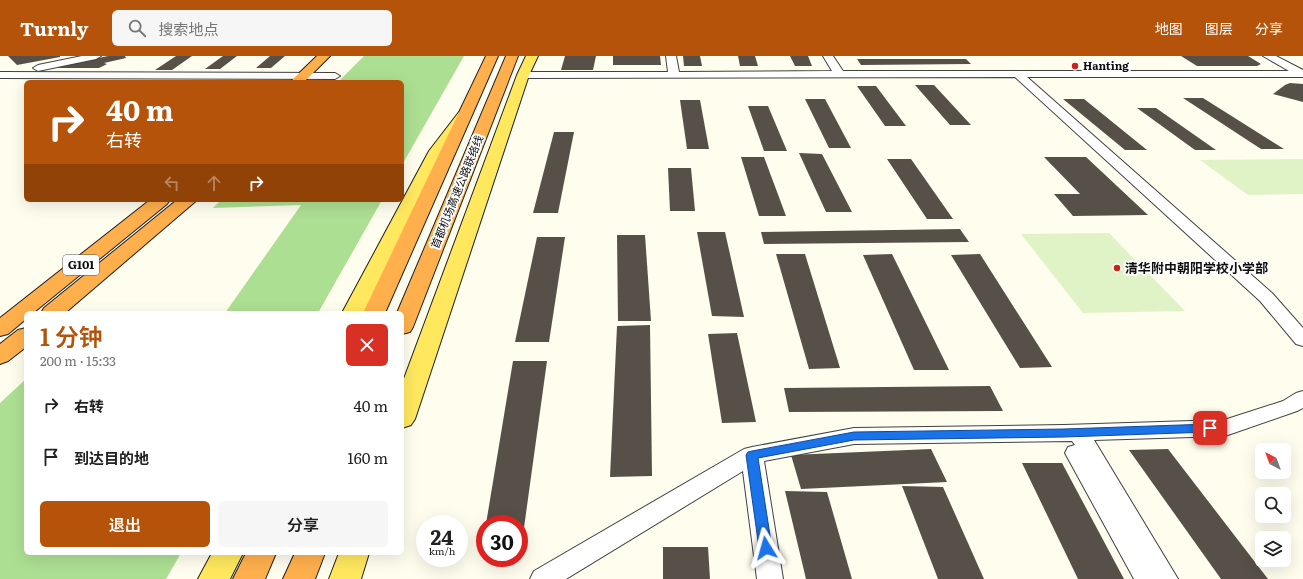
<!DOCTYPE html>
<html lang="zh">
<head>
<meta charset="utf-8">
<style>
	body { margin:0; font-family:Literata,"Noto Sans SC",serif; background:#f6f6f6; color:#222; height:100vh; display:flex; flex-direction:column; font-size:15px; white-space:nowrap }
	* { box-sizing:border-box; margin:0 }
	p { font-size:13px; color:#767676 }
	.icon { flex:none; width:22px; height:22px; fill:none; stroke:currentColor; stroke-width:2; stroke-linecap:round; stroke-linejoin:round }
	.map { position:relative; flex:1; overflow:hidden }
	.panel { position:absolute; left:24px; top:255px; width:380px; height:244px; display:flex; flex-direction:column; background:#fff; border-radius:6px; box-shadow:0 4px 16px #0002 }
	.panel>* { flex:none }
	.hud { position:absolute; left:24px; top:24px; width:380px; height:122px; border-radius:6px; box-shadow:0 4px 16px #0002; background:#b45309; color:#fff; overflow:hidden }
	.needle { width:26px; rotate:319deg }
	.fabs { position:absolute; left:1255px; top:387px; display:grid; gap:8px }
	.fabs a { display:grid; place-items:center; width:36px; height:36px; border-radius:6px; background:#fff; box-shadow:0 4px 16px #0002; font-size:20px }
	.speed { position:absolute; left:416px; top:459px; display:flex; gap:8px; font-size:20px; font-weight:700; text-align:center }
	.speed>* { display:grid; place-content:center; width:52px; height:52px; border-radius:50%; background:#fff; box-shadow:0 4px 16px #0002; line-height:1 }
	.speed small { font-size:10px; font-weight:400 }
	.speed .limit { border:6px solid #d22; background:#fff; color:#111 }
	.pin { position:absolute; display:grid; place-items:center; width:34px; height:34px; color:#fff; margin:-17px; border-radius:8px; box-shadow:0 2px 6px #0006 }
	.me { position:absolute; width:44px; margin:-22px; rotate:352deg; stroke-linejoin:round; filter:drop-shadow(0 0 3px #0008) }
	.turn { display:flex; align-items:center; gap:14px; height:84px; padding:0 16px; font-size:18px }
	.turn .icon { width:52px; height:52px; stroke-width:2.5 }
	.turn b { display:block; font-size:28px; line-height:34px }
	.lanes { display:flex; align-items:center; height:38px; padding:0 16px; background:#0003; justify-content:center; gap:20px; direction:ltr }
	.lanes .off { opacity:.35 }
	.round { display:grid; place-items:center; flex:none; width:42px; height:42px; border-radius:6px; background:#f6f6f6 }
	.head { display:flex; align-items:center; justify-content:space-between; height:68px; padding:0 16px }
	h1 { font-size:24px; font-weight:600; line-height:30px; color:#b45309 }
	.button { display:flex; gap:8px; margin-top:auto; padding:8px 16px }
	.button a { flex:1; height:46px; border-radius:6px; background:#b45309; color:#fff; font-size:16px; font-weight:600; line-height:46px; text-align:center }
	.button a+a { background:#f6f6f6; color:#222 }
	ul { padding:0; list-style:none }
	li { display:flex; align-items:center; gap:12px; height:52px; padding:0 16px }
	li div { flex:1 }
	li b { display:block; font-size:15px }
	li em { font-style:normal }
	header { display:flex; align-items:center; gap:24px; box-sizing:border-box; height:56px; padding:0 20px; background:#b45309; color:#fff }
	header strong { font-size:19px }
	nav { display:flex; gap:22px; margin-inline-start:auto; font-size:14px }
	.search { width:280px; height:36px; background:#f6f6f6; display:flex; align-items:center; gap:10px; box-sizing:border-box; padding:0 14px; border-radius:6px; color:#767676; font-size:15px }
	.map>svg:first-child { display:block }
</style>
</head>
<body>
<header>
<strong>Turnly</strong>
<div class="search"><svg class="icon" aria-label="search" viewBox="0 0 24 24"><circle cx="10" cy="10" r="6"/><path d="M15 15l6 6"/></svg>搜索地点</div>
<nav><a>地图</a><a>图层</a><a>分享</a></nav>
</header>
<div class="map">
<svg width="1303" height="523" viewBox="0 0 1303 523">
	<rect width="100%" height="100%" fill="#fffdee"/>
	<g fill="#addf92">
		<path d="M364,0h100l-62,109v-83h-64z"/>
		<path d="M221,144h161l-64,113h-93l76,-108 -88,3z"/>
		<path d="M26,323v174h155l-15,26h-166v-176z"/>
	</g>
	<g fill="#e0f3c7">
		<path d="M1303,103v35l-55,1 -48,-35z"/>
		<path d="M1109,177l76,78 -102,2 -62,-79z"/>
	</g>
	<g fill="#575049">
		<path d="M8,0h52v1l-43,8z"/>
		<path d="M108,0h17l1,2 -22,5 3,1 -8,4h-46z"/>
		<path d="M176,0h16l-20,14h-17z"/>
		<path d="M223,0h14l-17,13h-15z"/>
		<path d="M270,0h15l-14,12h-15z"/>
		<path d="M565,0h31l-3,14h-32z"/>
		<path d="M613,0h47l1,9h-48z"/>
		<path d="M683,0h17l2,10h-18z"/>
		<path d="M738,0h17l3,10h-18z"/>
		<path d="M790,0h18l4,10h-17z"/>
		<path d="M1181,0h67l13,8 -4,2h-60z"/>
		<path d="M857,3h109l5,5 -110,1z"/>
		<path d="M1290,27l13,1v18l-30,-8 12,-9z"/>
		<path d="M915,29h19l37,40h-21z"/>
		<path d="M857,30h19l30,40h-21z"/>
		<path d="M1183,42h20l81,51h-23z"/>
		<path d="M805,43h20l26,49h-22z"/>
		<path d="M1063,43h21l63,51h-22z"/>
		<path d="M680,44h20l9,49h-22z"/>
		<path d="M748,50h20l19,45h-23z"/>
		<path d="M1137,52h19l60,42h-21z"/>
		<path d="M554,76h20l-16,81h-25z"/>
		<path d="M799,97l23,1 30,58h-26z"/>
		<path d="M741,101h23l22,59h-27z"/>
		<path d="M1044,101h42l62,58 -75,1 -19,-22h26z"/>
		<path d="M887,103h24l42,60h-26z"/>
		<path d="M668,112h23l4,43h-25z"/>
		<path d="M960,173l9,13 -205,2 -3,-12z"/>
		<path d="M697,176h28l19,85 -32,-1z"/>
		<path d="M617,179h28l6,86h-33z"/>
		<path d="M537,181h28l-16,105h-34z"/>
		<path d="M776,198h29l35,114 -31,1z"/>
		<path d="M892,198l57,116h-35l-51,-115z"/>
		<path d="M980,198l72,113 -32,1 -69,-113z"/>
		<path d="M650,269l2,151 -42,1 7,-151z"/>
		<path d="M737,277l19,89 -34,1 -14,-89z"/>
		<path d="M513,305h34l-24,174 -4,-1v-10h-33z"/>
		<path d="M990,330l13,25 -214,1 -5,-24z"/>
		<path d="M931,393l16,33 -146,7 -10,-34z"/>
		<path d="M1168,393l100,130h-47l-92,-129z"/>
		<path d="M1022,407h40l62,116h-46z"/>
		<path d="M902,430l41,1 41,92h-46z"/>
		<path d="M785,435l42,1 25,87h-46z"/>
		<path d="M663,491h45l2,32h-47z"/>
	</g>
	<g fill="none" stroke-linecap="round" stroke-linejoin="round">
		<g stroke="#414141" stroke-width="2">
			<g id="minor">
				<path d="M82,0h19l-5,3 -58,12 -5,-3 5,-3z"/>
				<path d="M666,0h10l3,16 153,-1 -9,-15h10l10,15h446l-26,-15h13l27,14v7h-276l245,216 31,35v18l-7,-2 -36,-43 -245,-224 -492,1 -5,-3 5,-3h145z"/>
				<path d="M0,16l335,1 5,3 -5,3 -335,-1z"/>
				<path d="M1303,335v17l-6,3 -72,25 -131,4 84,139h-44l-69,-126 3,-6 7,-2 -3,-4 -218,3 -90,17 19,118h-26l-14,-108 -177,108h-36l4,-8 210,-122 8,-2 102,-19 210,-3 160,-5 59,-19 13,-8z"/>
			</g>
		</g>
		<g stroke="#1f1f1f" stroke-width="2">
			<g id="major">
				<path d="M526,0h12l-9,19 -114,344 -4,6 -9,3v-44l115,-309z"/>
				<path d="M464,55l5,1 2,3 -26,37 -81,161h-22l87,-162 30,-39z"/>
				<path d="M212,497h31l-13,26h-32z"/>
				<path d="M339,497h30l-8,26h-32z"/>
			</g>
		</g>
		<g stroke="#1f1f1f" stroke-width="2">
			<g id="highway">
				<path d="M317,0h13l-26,26h-14z"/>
				<path d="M486,0h12l-113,257h-22z"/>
				<path d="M506,0h12l-105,271 -3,5 -8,2v-21h-5z"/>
				<path d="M150,144h20l-3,4 -134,109h-7v6l-18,15 -8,2v-18z"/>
				<path d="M177,144h20l-132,113h-24l3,-5z"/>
				<path d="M26,272v19l-18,14 -8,3v-20l18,-14z"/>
				<path d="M246,497h30l-11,26h-32z"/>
				<path d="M295,497h30l-10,26h-32z"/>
			</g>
		</g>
		<use href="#minor" fill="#fff" fill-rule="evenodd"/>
		<use href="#major" fill="#ffe85e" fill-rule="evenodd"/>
		<use href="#highway" fill="#ffb04c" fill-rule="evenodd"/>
	</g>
	<path fill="#1a73e8" stroke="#114b97" d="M1210,368l4,1 1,3 -1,3 -4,1 -146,5 -210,3 -96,18 14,90 -2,4 -4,1 -5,-1 -2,-4 -13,-93 2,-3 4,-1 102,-19 210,-3z"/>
	<g fill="#c9231a" stroke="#fff" stroke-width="1.5">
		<circle cx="1075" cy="10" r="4"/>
		<circle cx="1117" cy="212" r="4"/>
	</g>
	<g text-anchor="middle" stroke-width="4" stroke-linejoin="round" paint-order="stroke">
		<g font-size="11" font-weight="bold" fill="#0e0e0e" stroke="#fff" text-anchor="start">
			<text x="1083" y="14">Hanting</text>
		</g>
		<g font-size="11" fill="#0e0e0e" stroke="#fff">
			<text transform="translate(457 136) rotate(-68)" y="4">首都机场高速公路联络线</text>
		</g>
		<rect fill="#fff" stroke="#565656" stroke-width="1" x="63" y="199" width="36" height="20" rx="3"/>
		<g font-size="12" font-weight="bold" fill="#0e0e0e">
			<text x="81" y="213">G101</text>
		</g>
		<g font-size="13" font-weight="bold" fill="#0e0e0e" stroke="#fff" text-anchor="start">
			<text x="1125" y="217">清华附中朝阳学校小学部</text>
		</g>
	</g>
</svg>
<div class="fabs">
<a><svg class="needle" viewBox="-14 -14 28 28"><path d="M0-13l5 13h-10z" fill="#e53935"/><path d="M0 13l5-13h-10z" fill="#767676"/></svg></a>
<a><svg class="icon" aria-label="search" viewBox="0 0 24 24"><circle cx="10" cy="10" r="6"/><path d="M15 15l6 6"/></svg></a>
<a><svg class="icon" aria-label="layers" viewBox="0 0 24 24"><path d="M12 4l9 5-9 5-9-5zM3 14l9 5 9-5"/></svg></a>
</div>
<div class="speed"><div>24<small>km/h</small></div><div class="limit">30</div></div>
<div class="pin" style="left:1210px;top:372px;background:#d93025"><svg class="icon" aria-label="arrive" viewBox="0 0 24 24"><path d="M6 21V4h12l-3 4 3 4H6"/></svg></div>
<svg class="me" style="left:766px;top:492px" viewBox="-20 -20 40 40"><path d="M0-17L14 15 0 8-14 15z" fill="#1a73e8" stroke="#fff" stroke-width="4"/></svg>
<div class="hud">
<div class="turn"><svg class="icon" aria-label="right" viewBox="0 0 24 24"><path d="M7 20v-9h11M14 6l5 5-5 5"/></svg><div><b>40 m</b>右转</div></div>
<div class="lanes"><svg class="icon off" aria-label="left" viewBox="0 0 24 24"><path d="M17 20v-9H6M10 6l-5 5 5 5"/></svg><svg class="icon off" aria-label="ahead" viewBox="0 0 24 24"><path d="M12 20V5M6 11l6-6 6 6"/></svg><svg class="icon" aria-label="right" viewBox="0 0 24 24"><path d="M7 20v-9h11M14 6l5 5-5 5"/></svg></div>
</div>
<section class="panel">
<div class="head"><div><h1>1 分钟</h1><p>200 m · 15:33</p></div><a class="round" style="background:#d93025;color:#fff"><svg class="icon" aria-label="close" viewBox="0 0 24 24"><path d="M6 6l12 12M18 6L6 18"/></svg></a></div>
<ul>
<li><svg class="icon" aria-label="right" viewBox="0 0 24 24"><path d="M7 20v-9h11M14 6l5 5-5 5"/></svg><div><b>右转</b></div><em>40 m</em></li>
<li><svg class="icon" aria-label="arrive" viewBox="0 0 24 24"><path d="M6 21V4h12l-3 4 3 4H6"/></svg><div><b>到达目的地</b></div><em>160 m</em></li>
</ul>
<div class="button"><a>退出</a><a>分享</a></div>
</section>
</div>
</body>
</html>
